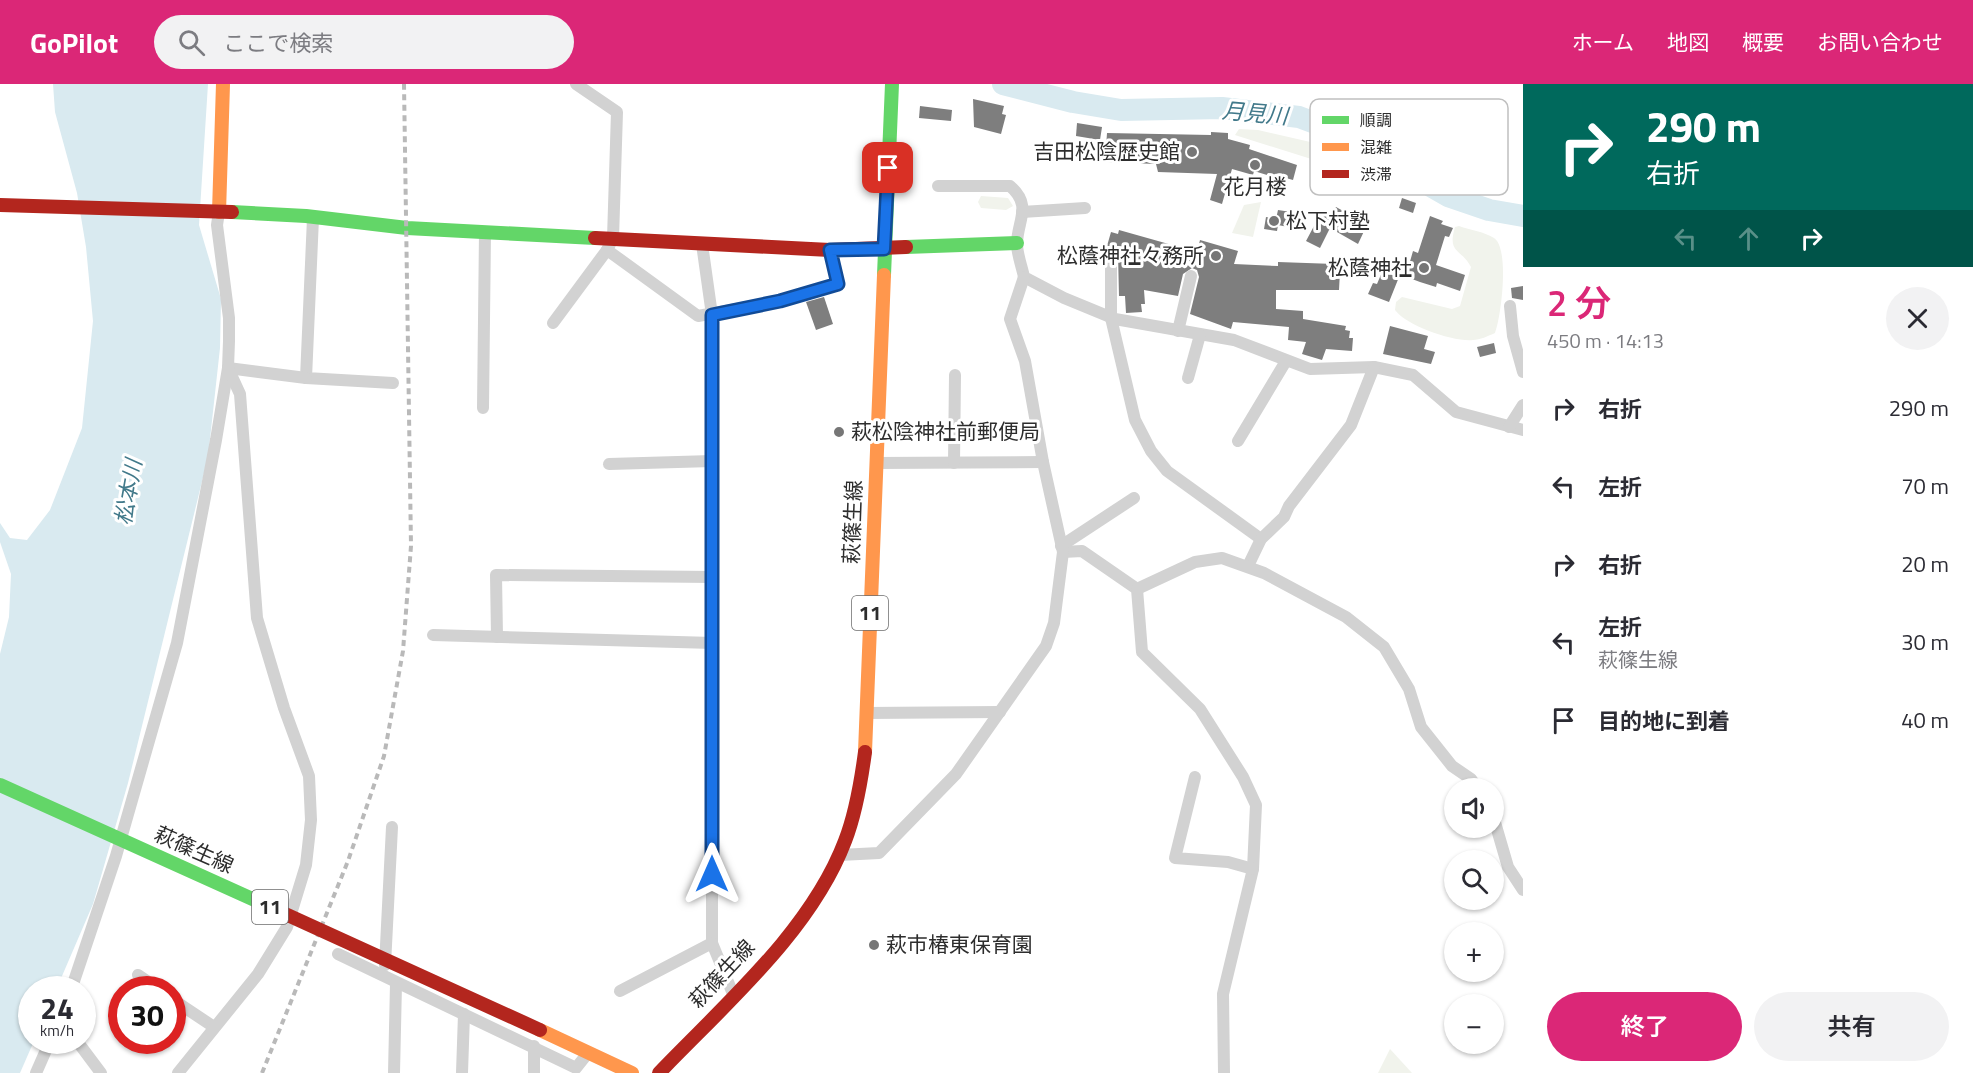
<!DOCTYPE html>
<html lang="ja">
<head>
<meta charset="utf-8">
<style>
	body { margin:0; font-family:"Titillium Web","Noto Sans JP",sans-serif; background:#f2f2f3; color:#2b2b33; height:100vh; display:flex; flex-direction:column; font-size:22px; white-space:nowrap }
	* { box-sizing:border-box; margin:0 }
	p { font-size:20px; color:#7c7c81 }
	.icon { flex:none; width:33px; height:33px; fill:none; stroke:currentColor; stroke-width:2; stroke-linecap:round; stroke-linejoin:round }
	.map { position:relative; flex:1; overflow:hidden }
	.panel { display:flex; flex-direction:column; background:#fff; width:450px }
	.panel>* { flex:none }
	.top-card { background:#00695c; color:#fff; overflow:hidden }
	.controls { position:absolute; left:1444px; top:694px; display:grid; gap:12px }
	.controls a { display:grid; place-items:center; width:60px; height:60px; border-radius:50%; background:#fff; box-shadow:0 2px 4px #0004; font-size:30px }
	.speed { position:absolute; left:18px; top:892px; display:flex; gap:12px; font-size:30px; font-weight:700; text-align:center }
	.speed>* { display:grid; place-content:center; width:78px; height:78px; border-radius:50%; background:#fff; box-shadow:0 2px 4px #0004; line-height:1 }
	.speed small { font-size:15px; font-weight:400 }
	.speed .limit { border:9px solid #d22; background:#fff; color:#111 }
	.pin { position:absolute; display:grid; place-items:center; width:51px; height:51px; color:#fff; margin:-26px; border-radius:12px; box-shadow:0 3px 9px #0006 }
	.me { position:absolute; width:66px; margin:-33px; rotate:0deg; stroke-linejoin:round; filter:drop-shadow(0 0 4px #0008) }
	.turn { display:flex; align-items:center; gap:21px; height:126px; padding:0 24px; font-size:27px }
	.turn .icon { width:78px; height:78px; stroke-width:2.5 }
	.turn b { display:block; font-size:42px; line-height:51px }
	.lanes { display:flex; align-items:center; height:57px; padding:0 24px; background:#0003; justify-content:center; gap:30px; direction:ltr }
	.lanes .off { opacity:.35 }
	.round { display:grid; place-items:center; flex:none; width:63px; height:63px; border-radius:32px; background:#f2f2f3 }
	.headline { display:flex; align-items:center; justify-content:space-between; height:102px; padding:0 24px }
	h1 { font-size:36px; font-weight:600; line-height:45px; color:#db2777 }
	.button { display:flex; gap:12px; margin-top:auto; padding:12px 24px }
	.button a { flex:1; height:69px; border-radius:36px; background:#db2777; color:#fff; font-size:24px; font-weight:600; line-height:69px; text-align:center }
	.button a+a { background:#f2f2f3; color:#2b2b33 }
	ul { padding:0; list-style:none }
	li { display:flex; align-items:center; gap:18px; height:78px; padding:0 24px }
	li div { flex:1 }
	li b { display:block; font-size:22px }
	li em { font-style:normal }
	header { display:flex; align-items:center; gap:36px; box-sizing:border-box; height:84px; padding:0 30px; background:#db2777; color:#fff }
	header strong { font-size:28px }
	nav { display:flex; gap:33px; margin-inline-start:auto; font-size:21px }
	.search { width:420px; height:54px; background:#f2f2f3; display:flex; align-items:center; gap:15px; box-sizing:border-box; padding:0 21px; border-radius:33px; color:#7c7c81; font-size:22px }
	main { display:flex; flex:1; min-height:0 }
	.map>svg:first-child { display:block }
</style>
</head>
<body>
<header>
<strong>GoPilot</strong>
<div class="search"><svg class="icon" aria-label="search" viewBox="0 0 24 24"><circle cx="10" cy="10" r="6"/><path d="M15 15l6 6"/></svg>ここで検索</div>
<nav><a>ホーム</a><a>地図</a><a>概要</a><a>お問い合わせ</a></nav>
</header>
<main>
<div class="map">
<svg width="1523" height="989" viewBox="0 0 1523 989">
	<rect width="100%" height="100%" fill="#fff"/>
	<g fill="#f1f3ec">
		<path d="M1239,45l19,1 61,14 66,41v4l-2,2 -53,-17 -6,-11 -86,-27 -3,-1z"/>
		<path d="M981,112l27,2 5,8 -7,4 -25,-2 -3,-6z"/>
		<path d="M1261,118l-8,35 -21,-4 12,-28z"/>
		<path d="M1459,142c11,4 26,6 35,12 16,10 7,80 1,95 -7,3 -15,7 -22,7 -20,2 -66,-14 -78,-30l1,-8 6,-5 50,12 8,-3 11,-39c-10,-19 -24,-13 -16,-40z"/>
		<path d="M1390,965l22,24h-34z"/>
	</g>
	<path fill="#d9eaf0" d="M53,0h155l-9,141 22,74 -1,49 -12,109 -80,326 -35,121 -37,86h-24v51h2l-14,32h-20v-419l9,-37 2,-43 -11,-32v-19l10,15 17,2 23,-30 32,-82 11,-107 -7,-74 -9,-54 -22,-81z"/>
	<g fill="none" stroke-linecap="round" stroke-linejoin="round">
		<path stroke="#d9eaf0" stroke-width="22" d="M1003,0l70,18 48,8 101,-2 77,9 32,12 117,67 41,14 34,6"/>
	</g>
	<g fill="#7e7e7e">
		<path d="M973,15l31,7 -2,8 4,1 -5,19 -27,-7z"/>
		<path d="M920,22l32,4 -1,11 -32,-3z"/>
		<path d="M1077,39l25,4 -2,13 -24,-4z"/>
		<path d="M1211,48l17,1v6l22,6 -1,4 48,16 -4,15 -25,-7 -1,2 -13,-4 -1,4 -21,-6 -10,35 -12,-4 7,-26 -59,-2 -2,-8 -51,-2 2,-29 104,2z"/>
		<path d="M1402,114l14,5 -3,10 -14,-5z"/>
		<path d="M1336,123l29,16 -2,3 3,1 -8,17 -28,-16 -10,20 -14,-7 16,-30 9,5z"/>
		<path d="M1278,126l13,2 -3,15 -10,-2 -1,6 -13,-2 2,-12 10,2z"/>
		<path d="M1430,132l13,5 -2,3 12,4 -4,9 -4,-1 -9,29 29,10 -5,16 -23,-8 -1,4 -16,-5 -8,-3 1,-4 -6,-3 6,-21 5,2z"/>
		<path d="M1119,146l78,22 3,-12 38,11 -4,13 44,2v-4l85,3 -3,12 -20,-6 -1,19h-63v19l27,2v8l43,7 -1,4 5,1 -1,7h4l-1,13 -26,-2 -4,11 -20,-6 4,-12 -18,-2 1,-13 -56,-5 -2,7 -41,-15 9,-37 -2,-7 -5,-2 -9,6 -5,22 -34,-6 1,14h-4l1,8 -16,1 -1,-17h-6l-1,-43 -2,-5 -9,-2 4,-14 7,2z"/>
		<path d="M1382,188l17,5 -10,25 -21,-8 5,-11 4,1z"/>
		<path d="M1523,202v14l-11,-2 -1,-10z"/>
		<path d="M824,213l9,27 -17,6 -10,-28z"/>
		<path d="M1390,242l38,10 -4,13 11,3 -4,12 -48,-10z"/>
		<path d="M1494,259l2,10 -16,4 -3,-10z"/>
	</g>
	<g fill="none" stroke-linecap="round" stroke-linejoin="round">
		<g stroke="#d2d2d2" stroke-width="12">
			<path d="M576,0l41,28 -4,126 -6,12 91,66 82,-15 58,-17 -8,-34"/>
			<path d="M938,102h72c23,20 7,35 7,58 0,10 5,23 7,33l40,21 51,21 119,21 76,29 64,-2 39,8 43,37 67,18"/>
			<path d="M1022,128l63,-4"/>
			<path d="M313,134l-7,160 87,5"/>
			<path d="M702,160l10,71v628l21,51"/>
			<path d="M1111,173v61l24,102 16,31 16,20 94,68"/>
			<path d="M1510,222l3,30 10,36"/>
			<path d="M553,239l54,-73"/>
			<path d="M1178,247l13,-55"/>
			<path d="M228,284l78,10"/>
			<path d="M1188,294l12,-43"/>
			<path d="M483,324l2,-176"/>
			<path d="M1509,343l14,-22"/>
			<path d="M1238,357l48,-80"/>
			<path d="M876,379l167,-1"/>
			<path d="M954,379l1,-88"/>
			<path d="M609,380l103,-3"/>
			<path d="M1061,462l73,-48"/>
			<path d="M1063,468l19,-1 55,38 5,63 58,57 43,68 13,28 -3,64 -30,125 1,79"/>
			<path d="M1248,482l13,-27 23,-22 5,-11 62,-81 23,-58"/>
			<path d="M1137,505l58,-27 27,-4 42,15 82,44 38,30 25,42 12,38 31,39 19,13 7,10"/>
			<path d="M433,551l280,8"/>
			<path d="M497,553l-1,-62 217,2"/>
			<path d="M866,629l134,-1"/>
			<path d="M1195,693l-20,81 53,4 25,7"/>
			<path d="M1494,735l14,48 15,23"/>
			<path d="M840,771l39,-2 77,-79 90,-128 8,-23 9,-71 -20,-90 -18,-101 -15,-42 14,-42"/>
			<path d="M338,870l238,114 12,-15"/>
			<path d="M385,881l7,-138"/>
			<path d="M138,891l22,15"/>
			<path d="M71,906l45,-134 61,-213 39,-203 12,-72 1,-27v-23l-12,-93 2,-13"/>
			<path d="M620,907l92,-48"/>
			<path d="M172,915l42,28"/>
			<path d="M77,957l24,32"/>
			<path d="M534,962v27"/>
			<path d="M36,989l14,-32"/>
			<path d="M178,989l80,-99 29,-47 19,-62 5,-45 -2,-44 -25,-68 -27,-90 -17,-224 -12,-26"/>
			<path d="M394,989l2,-89"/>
			<path d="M462,989l2,-59"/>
		</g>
		<g stroke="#63d668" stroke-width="14">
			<path d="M232,128l74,4 101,12 188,10"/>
			<path d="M906,163l111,-4"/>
			<path d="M884,191l8,-191"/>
		</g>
		<g stroke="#ff974d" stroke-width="14">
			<path d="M219,128l4,-128"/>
			<path d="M865,668l19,-477"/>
			<path d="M540,946l92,43"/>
		</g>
		<g stroke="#b3261e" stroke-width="14">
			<path d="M0,121l232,7"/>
			<path d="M595,154l235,12 76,-3"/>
			<path d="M659,989c65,-68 152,-142 186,-232 11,-28 16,-59 20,-89"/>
		</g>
		<path stroke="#b9b9b9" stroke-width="4" stroke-dasharray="6 4.5" stroke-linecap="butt" d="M262,989l86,-212 36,-105 19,-105 8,-105 -7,-462"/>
		<path stroke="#63d668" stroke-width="14" d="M0,701l270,122"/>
		<path stroke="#b3261e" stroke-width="14" d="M270,823l270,123"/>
	</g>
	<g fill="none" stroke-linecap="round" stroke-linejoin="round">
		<g stroke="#114b97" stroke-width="15">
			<path id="route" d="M712,790v-559l68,-14 58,-17 -8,-34 54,-1 4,-81"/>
		</g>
		<use href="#route" stroke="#1a73e8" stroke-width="10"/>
	</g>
	<g fill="#767676" stroke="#fff" stroke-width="2">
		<circle cx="1192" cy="68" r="6"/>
		<circle cx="1255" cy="81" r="6"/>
		<circle cx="1274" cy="137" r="6"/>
		<circle cx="1216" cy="172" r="6"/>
		<circle cx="1424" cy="184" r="6"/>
		<circle cx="839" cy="348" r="6"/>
		<circle cx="874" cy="861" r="6"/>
	</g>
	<g text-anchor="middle" stroke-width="6" stroke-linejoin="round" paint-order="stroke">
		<g fill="#fff" stroke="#6c6c6c" stroke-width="1.5">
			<rect x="852" y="512" width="36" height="34" rx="4.5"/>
			<rect x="252" y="806" width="36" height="34" rx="4.5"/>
		</g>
		<g font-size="20" font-weight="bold" fill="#2d2d2d">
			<text x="870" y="536">11</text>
			<text x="270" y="830">11</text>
		</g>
		<g font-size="21" fill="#2d2d2d" stroke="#fff" text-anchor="end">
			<text x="1180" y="75">吉田松陰歴史館</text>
			<text x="1255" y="110" text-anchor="middle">花月楼</text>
			<text x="1286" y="144" text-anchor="start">松下村塾</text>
			<text x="1204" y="179">松蔭神社々務所</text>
			<text x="1412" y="191">松蔭神社</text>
			<text x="851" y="355" text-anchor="start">萩松陰神社前郵便局</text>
			<text x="886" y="868" text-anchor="start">萩市椿東保育園</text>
		</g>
		<g font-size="21" fill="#2d2d2d" stroke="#fff">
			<text transform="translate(853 438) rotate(-88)" y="7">萩篠生線</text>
			<text transform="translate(194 766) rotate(24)" y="7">萩篠生線</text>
			<text transform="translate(722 890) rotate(-47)" y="7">萩篠生線</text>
		</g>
		<g font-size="22" font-style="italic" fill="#41798a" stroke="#fff">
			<text transform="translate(1255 29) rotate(5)" y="8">月見川</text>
			<text transform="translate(128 408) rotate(-80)" y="8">松本川</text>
		</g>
	</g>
	<rect x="1310" y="15" width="198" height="96" rx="9" fill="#fff" stroke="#c0c0c0" stroke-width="1.5"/>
	<rect x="1322" y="32" width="27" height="8" fill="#63d668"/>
	<rect x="1322" y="59" width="27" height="8" fill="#ff974d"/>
	<rect x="1322" y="86" width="27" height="8" fill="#b3261e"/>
	<g font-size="16" fill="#2d2d2d">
		<text x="1360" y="42">順調</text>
		<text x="1360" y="69">混雑</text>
		<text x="1360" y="96">渋滞</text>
	</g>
</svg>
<div class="controls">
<a><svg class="icon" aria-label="sound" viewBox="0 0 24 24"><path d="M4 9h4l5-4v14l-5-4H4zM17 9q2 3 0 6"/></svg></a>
<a><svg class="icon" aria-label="search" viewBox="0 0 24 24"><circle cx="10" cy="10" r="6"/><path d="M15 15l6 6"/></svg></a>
<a>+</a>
<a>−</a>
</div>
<div class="speed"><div>24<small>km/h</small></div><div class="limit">30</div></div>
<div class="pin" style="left:888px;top:84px;background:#d93025"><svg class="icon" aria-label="arrive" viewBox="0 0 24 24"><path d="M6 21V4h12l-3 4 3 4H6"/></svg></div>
<svg class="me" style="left:712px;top:790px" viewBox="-20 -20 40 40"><path d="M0-17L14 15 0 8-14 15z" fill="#1a73e8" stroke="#fff" stroke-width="4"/></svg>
</div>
<section class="panel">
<div class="top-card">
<div class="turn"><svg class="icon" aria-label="right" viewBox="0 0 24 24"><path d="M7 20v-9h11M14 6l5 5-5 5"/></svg><div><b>290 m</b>右折</div></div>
<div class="lanes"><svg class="icon off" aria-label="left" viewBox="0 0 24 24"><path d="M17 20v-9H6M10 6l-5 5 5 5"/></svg><svg class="icon off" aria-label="ahead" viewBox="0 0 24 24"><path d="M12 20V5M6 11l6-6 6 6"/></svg><svg class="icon" aria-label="right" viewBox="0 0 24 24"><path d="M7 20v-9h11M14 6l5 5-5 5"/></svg></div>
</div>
<div class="headline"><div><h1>2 分</h1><p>450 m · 14:13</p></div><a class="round"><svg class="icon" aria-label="close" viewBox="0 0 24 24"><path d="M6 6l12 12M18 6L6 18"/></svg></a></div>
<ul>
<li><svg class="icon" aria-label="right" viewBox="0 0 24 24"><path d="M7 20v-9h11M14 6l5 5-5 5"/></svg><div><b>右折</b></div><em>290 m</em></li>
<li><svg class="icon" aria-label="left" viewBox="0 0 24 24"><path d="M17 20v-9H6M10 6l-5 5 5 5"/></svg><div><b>左折</b></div><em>70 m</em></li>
<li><svg class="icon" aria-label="right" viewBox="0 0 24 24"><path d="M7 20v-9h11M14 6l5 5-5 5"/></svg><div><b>右折</b></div><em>20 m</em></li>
<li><svg class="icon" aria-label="left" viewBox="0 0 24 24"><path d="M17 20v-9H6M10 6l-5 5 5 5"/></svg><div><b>左折</b><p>萩篠生線</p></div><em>30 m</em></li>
<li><svg class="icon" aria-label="arrive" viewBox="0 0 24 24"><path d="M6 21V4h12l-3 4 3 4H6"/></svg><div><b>目的地に到着</b></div><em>40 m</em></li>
</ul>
<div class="button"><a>終了</a><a>共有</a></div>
</section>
</main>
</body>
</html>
